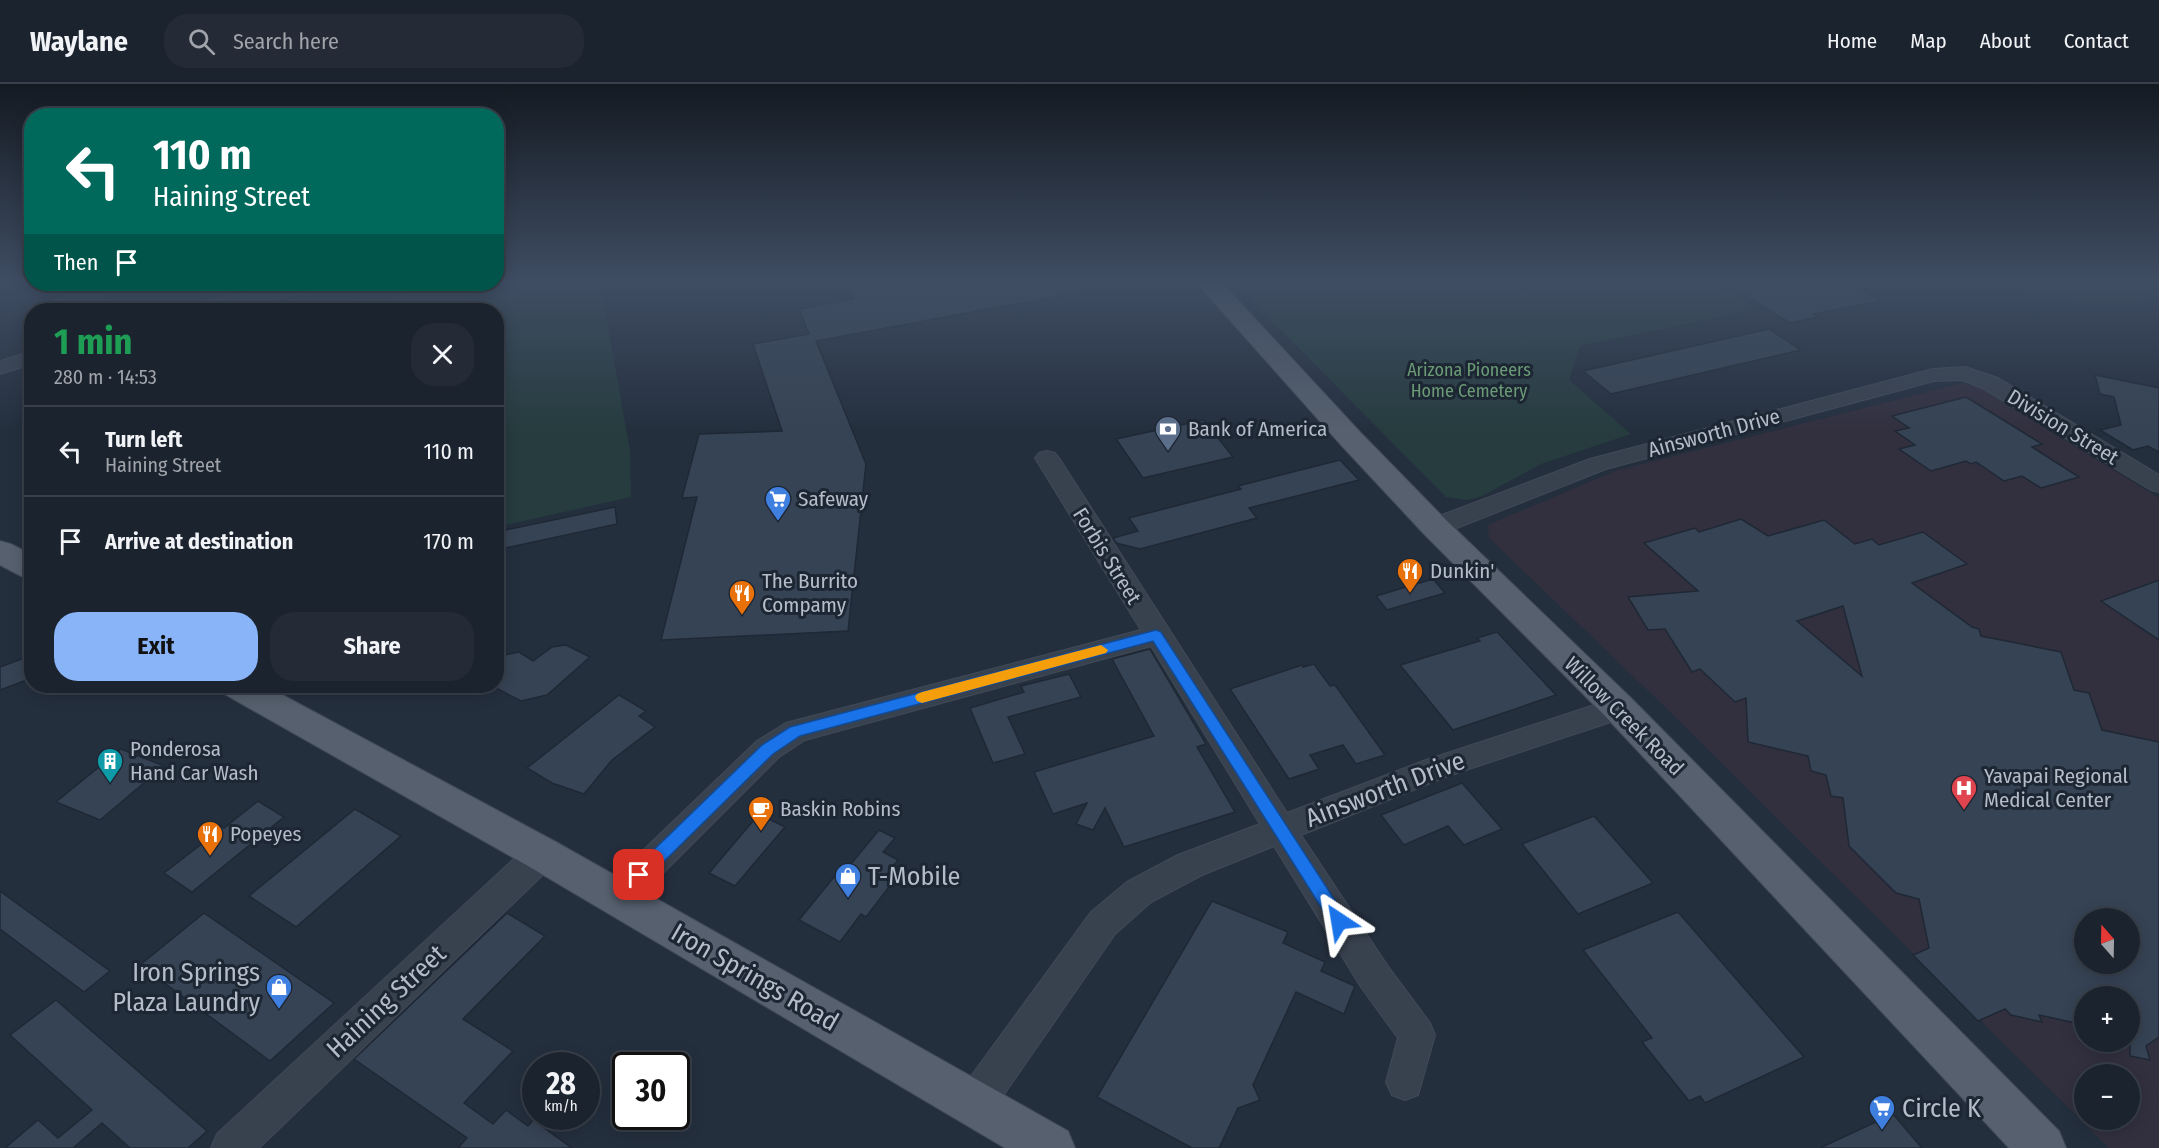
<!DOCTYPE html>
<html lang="en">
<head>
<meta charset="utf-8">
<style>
	body { margin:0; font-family:"Fira Sans Condensed",sans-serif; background:#242b36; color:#f1f3f6; height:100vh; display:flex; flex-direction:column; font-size:22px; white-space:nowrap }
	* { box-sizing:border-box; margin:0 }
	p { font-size:20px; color:#a0a4aa }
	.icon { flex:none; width:33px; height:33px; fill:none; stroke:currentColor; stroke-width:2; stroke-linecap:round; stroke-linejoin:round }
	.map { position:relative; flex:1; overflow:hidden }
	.details { position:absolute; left:24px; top:219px; width:480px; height:390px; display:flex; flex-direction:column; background:#1b232e; border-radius:24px; box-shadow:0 3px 15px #0003,0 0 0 2px #39404a }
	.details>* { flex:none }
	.banner { position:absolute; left:24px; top:24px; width:480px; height:183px; border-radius:24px; box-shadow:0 3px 15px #0003,0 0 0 2px #39404a; background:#00695c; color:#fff; overflow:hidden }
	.needle { width:39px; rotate:340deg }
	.buttons { position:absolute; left:2074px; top:824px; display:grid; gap:12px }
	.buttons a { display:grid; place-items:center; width:66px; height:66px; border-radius:50%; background:#1b232e; box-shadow:0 3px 15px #0003,0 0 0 2px #39404a; font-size:30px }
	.speed { position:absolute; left:522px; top:968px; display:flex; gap:12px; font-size:30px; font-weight:700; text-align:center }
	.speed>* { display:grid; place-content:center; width:78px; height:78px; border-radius:50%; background:#1b232e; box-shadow:0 3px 15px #0003,0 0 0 2px #39404a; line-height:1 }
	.speed small { font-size:15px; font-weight:400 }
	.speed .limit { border:3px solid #111; border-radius:9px; background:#fff; color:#111 }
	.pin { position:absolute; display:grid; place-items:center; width:51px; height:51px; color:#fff; margin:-26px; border-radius:12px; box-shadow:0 3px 9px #0006 }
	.me { position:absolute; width:66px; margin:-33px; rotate:327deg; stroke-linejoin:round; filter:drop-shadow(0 0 4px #0008) }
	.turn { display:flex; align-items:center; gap:21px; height:126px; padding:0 30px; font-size:27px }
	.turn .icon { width:78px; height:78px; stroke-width:2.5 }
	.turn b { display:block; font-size:42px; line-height:51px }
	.then { display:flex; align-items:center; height:57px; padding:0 30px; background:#0003; gap:12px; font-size:22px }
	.round { display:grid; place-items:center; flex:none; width:63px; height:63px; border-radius:24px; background:#242b36 }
	.summary { display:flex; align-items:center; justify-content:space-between; height:102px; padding:0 30px }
	h1 { font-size:36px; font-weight:700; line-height:45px; color:#1e9e55 }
	.primary-button { display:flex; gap:12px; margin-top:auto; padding:12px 30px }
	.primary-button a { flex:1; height:69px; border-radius:24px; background:#8ab4f8; color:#111; font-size:24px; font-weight:700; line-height:69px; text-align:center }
	.primary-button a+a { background:#242b36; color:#f1f3f6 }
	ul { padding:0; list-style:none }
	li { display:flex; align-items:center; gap:18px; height:90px; padding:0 30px; border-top:2px solid #39404a }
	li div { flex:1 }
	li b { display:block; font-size:22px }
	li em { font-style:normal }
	header { display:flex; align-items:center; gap:36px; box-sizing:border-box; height:84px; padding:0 30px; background:#1b232e; border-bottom:2px solid #39404a }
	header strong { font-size:28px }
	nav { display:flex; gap:33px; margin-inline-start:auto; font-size:21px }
	.search { width:420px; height:54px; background:#242b36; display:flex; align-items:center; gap:15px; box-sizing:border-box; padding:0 21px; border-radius:24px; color:#a0a4aa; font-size:22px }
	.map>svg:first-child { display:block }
</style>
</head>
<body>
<header>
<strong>Waylane</strong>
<div class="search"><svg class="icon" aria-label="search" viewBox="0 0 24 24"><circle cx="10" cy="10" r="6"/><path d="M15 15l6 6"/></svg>Search here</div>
<nav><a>Home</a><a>Map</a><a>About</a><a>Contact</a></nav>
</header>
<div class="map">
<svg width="2159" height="1064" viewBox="0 0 2159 1064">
	<rect width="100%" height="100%" fill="#242f3e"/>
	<path fill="#32303f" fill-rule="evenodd" d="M1963,299l17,5 179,110v650h-50l-447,-444 -173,-166 -1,-13 127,-54zM2085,834h45v45h-45zM2085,912h45v45h-45zM2085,990h45v45h-45z"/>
	<g fill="#263c3f">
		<path d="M497,198h103l30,168 1,47 -134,30 -1,-217h-197l164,-26z"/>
		<path d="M1233,198h482l41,27 -176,37 -11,34 62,54 -90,30 -59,32 -15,4 -21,-3z"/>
		<path d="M1980,198h179v15c-51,20 -127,-5 -179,-15z"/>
	</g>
	<g fill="#364354" stroke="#1f2835" stroke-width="1.5" fill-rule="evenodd">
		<path d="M846,198h239l1,9 -270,50 50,123 -18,167 -187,9 36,-143 -15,1 17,-64 83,-3 -29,-87 56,-10 -10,-25 55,-10z"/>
		<path d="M1724,198h125l31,19 -66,13 4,3 -28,6z"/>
		<path d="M92,201l26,25h-91l-1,-3z"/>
		<path d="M1769,245l32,21 -190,44 -28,-23z"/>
		<path d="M2095,291l64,13v64l-11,-6 -15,4 -33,-20 21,-5 -7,-28 -14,-3z"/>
		<path d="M1966,313l76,47 -10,3 47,30 -38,11 -19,-12 -18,5 -28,-19 -5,2 -5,-3 -35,10 -32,-22 16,-4 -20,-14 14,-3 -17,-12z"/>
		<path d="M1204,336l29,37 -90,21 -27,-39z"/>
		<path d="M1340,376l19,20 -110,28 8,10 -117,31 -24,-6 -3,-5 25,-7 -9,-13 112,-29 -3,-3z"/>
		<path d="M615,423l2,17 -121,26v-18z"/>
		<path d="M1741,435l27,17 56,-16 31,24 17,-5 7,6 44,-13 44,32 -55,19 60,44 7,2 2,7 80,16 13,38 15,3 13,37 57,12v295l-13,9 4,14 -20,-4v-60h-45v29l-46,-10 3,7 -31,-7 -6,-6 -27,12 -65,-66 16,-7 -10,-49 -23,-6 -47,-47 -6,-48 -12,-2 -5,-21 -15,-4 -3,-15 -60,-14 -2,-44 -11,4 -35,-33 -8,3 -27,-43 -17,1 -20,-33 70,-6 -54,-48 51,-15 4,4zM1843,522l19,70 -65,-55zM2085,834h45v45h-45z"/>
		<path d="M1433,495l12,14 -58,17 -11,-14z"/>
		<path d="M2159,496v60l-58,-39 42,-15z"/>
		<path d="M1497,548l59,63 -103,35 -53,-65 80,-24 -3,-3z"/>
		<path d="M566,561l24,12 -43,38 -26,6 -25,-13v-27l8,-6 15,-3 14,9 19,-14z"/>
		<path d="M1150,565l56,95 -9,3 38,65 -111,35 -19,-39 -12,22 -17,-6 11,-21 -34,11 -19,-42 120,-36 -42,-77z"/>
		<path d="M32,571v23l-32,12v-23z"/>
		<path d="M1314,580l16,22 5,-1 50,70 -29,9 -13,-19 -33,10 9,14 -30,10 -59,-90 72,-24 1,2z"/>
		<path d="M1069,590l12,23 -73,20 17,37 -32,9 -23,-55 54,-16 -3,-6z"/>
		<path d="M619,611l27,16 -7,5 16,11 -43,33 -28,34 -32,-11 -25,-15z"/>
		<path d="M121,665l43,17 -64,54 -44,-18z"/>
		<path d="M1462,699l40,46 -38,16 -16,-19 -44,19 -23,-30z"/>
		<path d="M258,717l26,16 -92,75 -28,-19 40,-31 -3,-2 19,-15 4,3z"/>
		<path d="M355,725l46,27 -105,91 -47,-31z"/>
		<path d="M759,730l26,13 -50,59 -26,-13z"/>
		<path d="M1594,732l59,67 -75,31 -56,-70z"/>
		<path d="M879,746l16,8 -12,14 15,8 -15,19 9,4 -26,34 -5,-3 -21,28 -41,-22 43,-53 4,3z"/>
		<path d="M0,807l110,80 -26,21 -84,-63z"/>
		<path d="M1212,817l76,31 -5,11 42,19 -4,9 34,15 -11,28 -48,-22 -43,93 7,15 -22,8 -19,40h-27l-95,-51z"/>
		<path d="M1678,828l126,145 -99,46 -5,-7 -11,5 -47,-59 10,-4 -69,-88z"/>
		<path d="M204,829l130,90 -64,58 -130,-96z"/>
		<path d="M507,829l38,23 -82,83 50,32 -49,52 29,21 13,-14 22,16 5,-6 39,28h-114l9,-10 -113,-79z"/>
		<path d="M56,916l151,131 -19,17h-58l-28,-25 -29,25h-68l33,-28 20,18 34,-28 -82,-75z"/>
		<path d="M1893,1030l29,34h-102z"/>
	</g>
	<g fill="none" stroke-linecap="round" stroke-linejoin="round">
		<g stroke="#414a57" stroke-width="2">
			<g id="minor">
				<path d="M293,200h36l-3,4 -7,2 -102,20h-37l3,-4 7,-2z"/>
				<path d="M32,267v13l-32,10v-13z"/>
				<path d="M1965,283l33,11 161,97v17l-8,-2 -169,-102 -20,-8 -28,1 -328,88 -162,64 -9,2 -9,-2 -3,-6 3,-6 164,-62 343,-90z"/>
				<path d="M1047,367l8,2 4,5 228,355 139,-53 193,-63 10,3 5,8 -5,8 -181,60 -147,59 86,130 43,58 5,12 -17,60 -13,5 -13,-5 -6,-13 12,-44 -37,-51 -87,-141 -72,29 -51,27 -36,32 -126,182 -14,6 -14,-6 -5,-13 5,-13 130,-178 36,-30 51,-27 82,-31 -109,-178 -346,94 -26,17 -151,151 -12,5 -12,-5 -5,-10 5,-10 153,-147 29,-18 355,-93 -106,-172 4,-5z"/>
				<path d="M542,756l12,4 4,10 -4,10 -295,284h-48l6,-14 313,-290z"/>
			</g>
		</g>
		<g stroke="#414a57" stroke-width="2">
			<g id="major">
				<path d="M1196,198h25l140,151 85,87 186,179 427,432 7,17h-57l-403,-431 -182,-183 -83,-89z"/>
				<path d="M0,457l11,3 21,11v24l-11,-3 -21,-11z"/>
				<path d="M221,602h45l290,156 512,289 7,17h-70l-477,-282 -302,-171z"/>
			</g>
		</g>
		<use href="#minor" fill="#38414e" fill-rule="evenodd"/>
		<use href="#major" fill="#56606e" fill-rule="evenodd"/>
	</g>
	<linearGradient id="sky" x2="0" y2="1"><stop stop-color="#141a22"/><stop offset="0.57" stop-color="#3f4d63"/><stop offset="1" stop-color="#3f4d63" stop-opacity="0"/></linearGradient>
	<rect width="2159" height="347" fill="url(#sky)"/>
	<path fill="#1a73e8" stroke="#114b97" stroke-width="1.5" d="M1156,546l5,2 184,284 3,5 -3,5 -6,3 -6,-3 -180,-285 -353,95 -27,18 -128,126 -6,2 -6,-2 -2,-5 2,-5 129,-125 28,-18z"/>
	<path fill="#f59e0b" d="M1101,561l7,5 -2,3 -184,50 -5,-2 -2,-4 2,-3 5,-2z"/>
	<defs>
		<g id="bank-pin" transform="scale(1.35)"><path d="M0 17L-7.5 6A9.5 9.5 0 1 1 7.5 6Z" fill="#5c6f8a" stroke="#1d2633"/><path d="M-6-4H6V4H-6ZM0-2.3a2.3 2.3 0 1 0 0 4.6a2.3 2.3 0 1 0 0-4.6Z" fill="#fff"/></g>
		<g id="supermarket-pin" transform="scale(1.35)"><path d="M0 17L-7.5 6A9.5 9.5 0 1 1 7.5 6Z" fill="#3f7fe0" stroke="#1d2633"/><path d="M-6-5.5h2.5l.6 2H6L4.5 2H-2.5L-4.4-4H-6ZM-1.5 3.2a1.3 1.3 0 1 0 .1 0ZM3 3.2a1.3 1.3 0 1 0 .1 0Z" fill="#fff"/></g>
		<g id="restaurant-pin" transform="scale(1.35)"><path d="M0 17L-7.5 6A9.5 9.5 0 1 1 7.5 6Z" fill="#e8710a" stroke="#1d2633"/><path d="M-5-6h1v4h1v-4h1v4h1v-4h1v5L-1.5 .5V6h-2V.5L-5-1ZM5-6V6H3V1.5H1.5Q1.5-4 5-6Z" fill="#fff"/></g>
		<g id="building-pin" transform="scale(1.35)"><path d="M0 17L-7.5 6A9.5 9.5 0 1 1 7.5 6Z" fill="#0f9aa8" stroke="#1d2633"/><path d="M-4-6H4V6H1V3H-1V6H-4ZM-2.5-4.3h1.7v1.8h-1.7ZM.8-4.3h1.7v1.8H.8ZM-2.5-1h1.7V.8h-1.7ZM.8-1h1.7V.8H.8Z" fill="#fff"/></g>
		<g id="hospital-pin" transform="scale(1.35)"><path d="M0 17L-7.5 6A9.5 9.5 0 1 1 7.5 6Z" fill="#e0444e" stroke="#1d2633"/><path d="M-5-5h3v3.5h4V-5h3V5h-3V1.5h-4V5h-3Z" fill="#fff"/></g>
		<g id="cafe-pin" transform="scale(1.35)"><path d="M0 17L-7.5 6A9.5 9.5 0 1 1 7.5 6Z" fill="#e8710a" stroke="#1d2633"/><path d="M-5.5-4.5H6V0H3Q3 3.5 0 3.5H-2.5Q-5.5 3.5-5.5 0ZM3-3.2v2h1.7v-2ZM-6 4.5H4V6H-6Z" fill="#fff"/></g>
		<g id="shop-pin" transform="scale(1.35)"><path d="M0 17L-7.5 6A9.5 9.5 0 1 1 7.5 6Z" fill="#3f7fe0" stroke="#1d2633"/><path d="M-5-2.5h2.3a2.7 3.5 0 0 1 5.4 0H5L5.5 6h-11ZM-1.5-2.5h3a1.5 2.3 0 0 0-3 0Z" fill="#fff"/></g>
	</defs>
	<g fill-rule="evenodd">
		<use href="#bank-pin" x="1168" y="345"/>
		<use href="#supermarket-pin" x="778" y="415"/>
		<use href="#restaurant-pin" x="1410" y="487"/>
		<use href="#restaurant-pin" x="742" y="509"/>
		<use href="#building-pin" x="110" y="677"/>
		<use href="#hospital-pin" x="1964" y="704"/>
		<use href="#cafe-pin" x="761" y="725"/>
		<use href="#restaurant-pin" x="210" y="750"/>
		<use href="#shop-pin" x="848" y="792"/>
		<use href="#shop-pin" x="279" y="903"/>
		<use href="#supermarket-pin" x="1882" y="1024"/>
	</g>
	<g text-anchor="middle" stroke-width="6" stroke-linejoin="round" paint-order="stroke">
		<g font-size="18" fill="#6b9a76" stroke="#1d2633">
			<text x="1469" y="292">Arizona Pioneers<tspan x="1469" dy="21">Home Cemetery</tspan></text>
		</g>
		<g font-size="21" fill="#b4bcc9" stroke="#1d2633">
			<text transform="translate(2063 343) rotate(31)" y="7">Division Street</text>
			<text transform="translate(1714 349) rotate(-15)" y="7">Ainsworth Drive</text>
			<text transform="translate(1107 472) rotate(58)" y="7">Forbis Street</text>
			<text transform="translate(1624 632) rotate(45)" y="7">Willow Creek Road</text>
		</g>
		<g font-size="21" fill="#b4bcc9" stroke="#1d2633" text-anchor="start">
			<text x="1188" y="352">Bank of America</text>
			<text x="798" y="422">Safeway</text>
			<text x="1430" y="494">Dunkin'</text>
			<text x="762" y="504">The Burrito<tspan x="762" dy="24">Compamy</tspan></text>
			<text x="130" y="672">Ponderosa<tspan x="130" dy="24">Hand Car Wash</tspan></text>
			<text x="1984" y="699">Yavapai Regional<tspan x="1984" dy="24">Medical Center</tspan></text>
			<text x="780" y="732">Baskin Robins</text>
			<text x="230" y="757">Popeyes</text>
		</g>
		<g font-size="26" fill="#b4bcc9" stroke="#1d2633">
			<text transform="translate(1385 705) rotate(-21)" y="9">Ainsworth Drive</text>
			<text transform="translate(755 893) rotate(30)" y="9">Iron Springs Road</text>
			<text transform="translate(386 917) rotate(-43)" y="9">Haining Street</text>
		</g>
		<g font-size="26" fill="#b4bcc9" stroke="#1d2633" text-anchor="start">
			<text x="868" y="801">T-Mobile</text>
			<text x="260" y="897" text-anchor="end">Iron Springs<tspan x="260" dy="30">Plaza Laundry</tspan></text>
			<text x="1902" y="1033">Circle K</text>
		</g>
	</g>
</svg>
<div class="buttons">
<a><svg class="needle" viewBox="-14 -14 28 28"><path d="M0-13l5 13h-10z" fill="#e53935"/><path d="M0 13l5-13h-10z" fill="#a0a4aa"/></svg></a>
<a>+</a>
<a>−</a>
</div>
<div class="speed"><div>28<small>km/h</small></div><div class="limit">30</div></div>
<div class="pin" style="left:639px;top:791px;background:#d93025"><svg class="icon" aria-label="arrive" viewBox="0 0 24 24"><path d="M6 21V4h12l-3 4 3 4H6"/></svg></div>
<svg class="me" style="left:1339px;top:837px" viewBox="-20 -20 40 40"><path d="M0-17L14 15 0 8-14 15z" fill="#1a73e8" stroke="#fff" stroke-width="4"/></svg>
<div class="banner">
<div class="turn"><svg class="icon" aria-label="left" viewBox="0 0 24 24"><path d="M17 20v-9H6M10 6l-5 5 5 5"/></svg><div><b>110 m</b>Haining Street</div></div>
<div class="then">Then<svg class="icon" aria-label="arrive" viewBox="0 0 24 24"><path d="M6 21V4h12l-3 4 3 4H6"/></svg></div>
</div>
<section class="details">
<div class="summary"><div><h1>1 min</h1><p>280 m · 14:53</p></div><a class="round"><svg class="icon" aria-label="close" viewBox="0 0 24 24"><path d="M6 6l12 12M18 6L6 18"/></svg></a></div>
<ul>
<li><svg class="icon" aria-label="left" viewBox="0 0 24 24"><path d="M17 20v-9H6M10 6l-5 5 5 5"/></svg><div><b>Turn left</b><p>Haining Street</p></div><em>110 m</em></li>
<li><svg class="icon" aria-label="arrive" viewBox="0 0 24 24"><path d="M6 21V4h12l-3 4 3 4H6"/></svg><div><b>Arrive at destination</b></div><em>170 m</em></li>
</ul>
<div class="primary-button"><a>Exit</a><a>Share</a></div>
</section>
</div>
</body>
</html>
